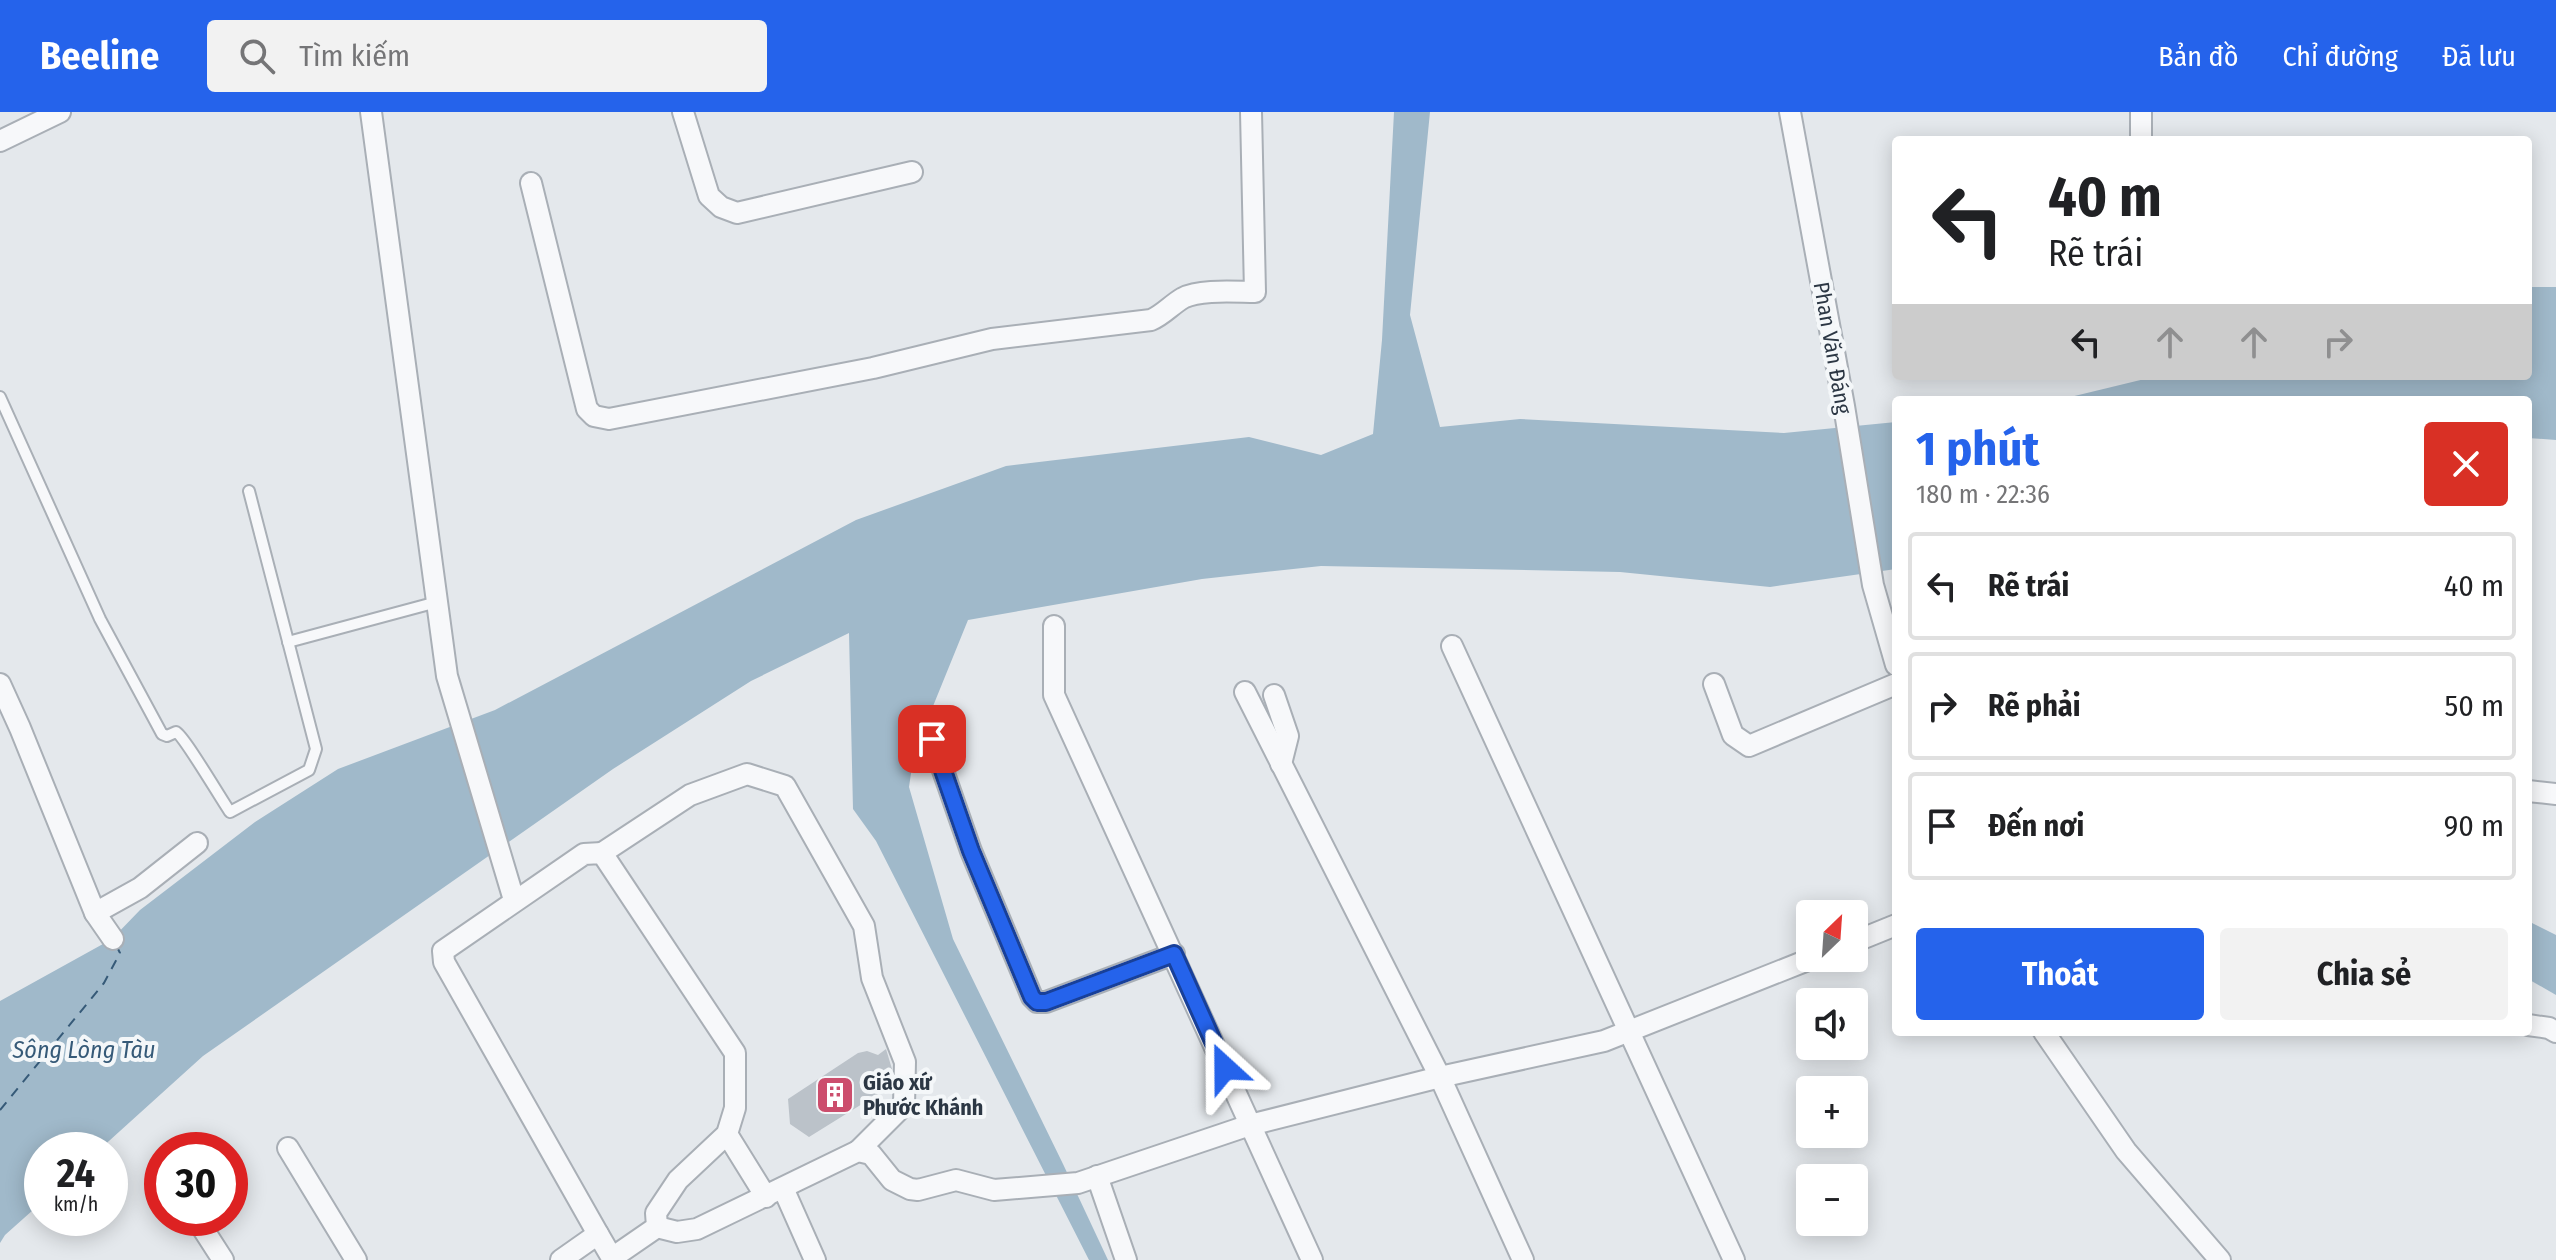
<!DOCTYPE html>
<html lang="vi">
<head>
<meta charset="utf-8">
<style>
	body { margin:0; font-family:"Fira Sans Condensed",sans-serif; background:#f2f2f2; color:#202124; height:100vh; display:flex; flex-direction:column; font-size:30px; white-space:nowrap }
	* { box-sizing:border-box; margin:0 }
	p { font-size:26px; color:#757577 }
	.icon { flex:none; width:44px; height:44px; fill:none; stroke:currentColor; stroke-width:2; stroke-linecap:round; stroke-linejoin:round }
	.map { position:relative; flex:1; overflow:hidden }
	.sheet { position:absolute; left:1892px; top:284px; width:640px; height:640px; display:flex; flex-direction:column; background:#fff; border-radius:8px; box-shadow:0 4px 20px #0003 }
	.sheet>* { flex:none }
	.banner { position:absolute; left:1892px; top:24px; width:640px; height:244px; border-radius:8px; box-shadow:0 4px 20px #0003; background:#fff; color:#202124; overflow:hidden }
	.needle { width:52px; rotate:25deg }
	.controls { position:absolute; left:1796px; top:788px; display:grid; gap:16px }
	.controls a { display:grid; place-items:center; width:72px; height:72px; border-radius:8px; background:#fff; box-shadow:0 4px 20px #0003; font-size:40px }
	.speed { position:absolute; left:24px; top:1020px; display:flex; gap:16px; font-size:40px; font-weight:700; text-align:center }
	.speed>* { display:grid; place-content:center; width:104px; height:104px; border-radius:50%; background:#fff; box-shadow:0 4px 20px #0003; line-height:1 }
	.speed small { font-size:20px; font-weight:400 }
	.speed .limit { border:12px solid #d22; background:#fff; color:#111 }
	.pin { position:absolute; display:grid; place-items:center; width:68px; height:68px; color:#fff; margin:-34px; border-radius:16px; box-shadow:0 4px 12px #0006 }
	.me { position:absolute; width:88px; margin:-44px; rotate:336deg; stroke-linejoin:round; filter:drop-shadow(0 0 6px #0008) }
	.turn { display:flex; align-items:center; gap:28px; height:168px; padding:0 24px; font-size:36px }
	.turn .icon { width:104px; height:104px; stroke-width:2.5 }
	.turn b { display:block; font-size:56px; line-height:68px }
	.lanes { display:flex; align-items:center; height:76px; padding:0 24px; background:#0003; justify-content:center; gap:40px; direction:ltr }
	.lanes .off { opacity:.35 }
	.round { display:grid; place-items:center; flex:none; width:84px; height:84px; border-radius:8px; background:#f2f2f2 }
	.overview { display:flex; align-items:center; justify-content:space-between; height:136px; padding:0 24px }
	h1 { font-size:48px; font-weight:700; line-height:60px; color:#2563eb }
	.cta { display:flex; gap:16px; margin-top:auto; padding:16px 24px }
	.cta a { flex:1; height:92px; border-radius:8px; background:#2563eb; color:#fff; font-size:32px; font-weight:700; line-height:92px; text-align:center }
	.cta a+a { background:#f2f2f2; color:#202124 }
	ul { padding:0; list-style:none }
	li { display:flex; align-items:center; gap:24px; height:108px; margin:0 16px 12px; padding:0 8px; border:4px solid #e0e0e0; border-radius:8px }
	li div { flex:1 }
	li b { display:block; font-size:30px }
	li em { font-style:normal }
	header { display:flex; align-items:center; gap:48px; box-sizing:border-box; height:112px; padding:0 40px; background:#2563eb; color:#fff }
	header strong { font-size:38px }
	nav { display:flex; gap:44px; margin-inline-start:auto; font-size:28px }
	.search { width:560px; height:72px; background:#f2f2f2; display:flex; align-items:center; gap:20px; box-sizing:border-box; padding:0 28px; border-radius:8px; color:#757577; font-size:30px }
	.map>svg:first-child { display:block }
</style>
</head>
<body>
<header>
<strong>Beeline</strong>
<div class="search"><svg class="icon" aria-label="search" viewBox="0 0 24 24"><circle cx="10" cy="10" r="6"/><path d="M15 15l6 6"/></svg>Tìm kiếm</div>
<nav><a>Bản đồ</a><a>Chỉ đường</a><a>Đã lưu</a></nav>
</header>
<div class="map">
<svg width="2556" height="1148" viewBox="0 0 2556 1148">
	<rect width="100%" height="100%" fill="#e4e8ec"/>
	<g fill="#a0b9ca">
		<path d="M1394,0h36l-20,203 30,112 80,-8 264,14 112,-11v147l-126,18 -150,-15 -299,-6 -119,13 -234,41 -54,133 -5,34 44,152 110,225 45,96h-19l-213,-419 -23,-32 -4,-176 -98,48 -138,88 -410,287 -104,94h-57v52l-37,33 -5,8v-242l112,-62 28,-29 115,-88 83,-53 157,-59 361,-190 150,-54 243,-29 72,18 52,-21 9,-94z"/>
		<path d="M2528,175h28v153l-28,-2v-38h-470l99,-24h371z"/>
		<path d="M2528,809l28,14v60l-28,-16z"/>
	</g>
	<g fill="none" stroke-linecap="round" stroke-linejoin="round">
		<path stroke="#365a78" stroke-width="2" stroke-dasharray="10 8" stroke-linecap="butt" d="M0,998l104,-127 16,-30 -2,-4"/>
	</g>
	<path fill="#bbc2c9" d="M886,937l6,20 -3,1v10l-6,11 -74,46 -19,-13 -2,-25 70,-46 9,-2 11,4z"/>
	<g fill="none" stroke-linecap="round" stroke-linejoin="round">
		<g stroke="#a9afb6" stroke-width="14">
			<g id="service">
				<path d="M0,285l100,222 62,115 5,2 9,-4c8,4 45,67 54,80l79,-42 7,-21 -67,-258"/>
				<path d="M288,530l149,-40"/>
			</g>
		</g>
		<g stroke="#a9afb6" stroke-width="24">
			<g id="minor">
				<path d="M371,0l76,564 67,224"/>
				<path d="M683,0l26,84 12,11 16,6 175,-41"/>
				<path d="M1790,0l54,294 29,179 23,80"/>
				<path d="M2141,28v-28"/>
				<path d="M0,29l60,-29"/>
				<path d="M531,71l56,226 7,7 15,3 264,-51 119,-29 159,-19c12,-5 20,-15 32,-22 17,-9 53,-6 72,-6l-4,-180"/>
				<path d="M1054,514v69l258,565"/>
				<path d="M1452,534l282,614"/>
				<path d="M0,572l20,44 75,185 18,26"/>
				<path d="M1714,572l19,51 16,11 147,-62"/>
				<path d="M1245,580l195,385 83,183"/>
				<path d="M1274,583l14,41 -7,28"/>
				<path d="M932,627l39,112 61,146 5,5h9l128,-48"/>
				<path d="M2528,679l28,3"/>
				<path d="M602,741l88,-58 57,-21 38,12 79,140 8,52 33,84 -1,43 -46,46"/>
				<path d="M95,801l45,-25 57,-45"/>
				<path d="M1854,830l42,-17"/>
				<path d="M2528,913l21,3 7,4"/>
				<path d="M2044,920l82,119 94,109"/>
				<path d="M727,1022l39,63"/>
				<path d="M288,1036l68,112"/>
				<path d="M1097,1064l29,84"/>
				<path d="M783,1076l32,72"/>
				<path d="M196,1106l27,42"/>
				<path d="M657,1115l20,5 20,-3 161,-78 13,3 21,26 18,9 8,1 38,-10 38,10 84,-7 172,-58 190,-48 164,-36 209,-83"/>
				<path d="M612,1146l45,-31 -1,-14 22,-33 49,-46 8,-26v-55l-133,-200 -18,1 -141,97 1,11 154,272 14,24 1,2"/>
				<path d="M561,1148l37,-26"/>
			</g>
		</g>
		<use href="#service" stroke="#f7f8fa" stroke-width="10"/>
		<use href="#minor" stroke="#f7f8fa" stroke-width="20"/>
	</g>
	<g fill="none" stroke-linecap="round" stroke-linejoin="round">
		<g stroke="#184099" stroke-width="20">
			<path id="route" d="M932,627l39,112 61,146 5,5h9l128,-48 51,114"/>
		</g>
		<use href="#route" stroke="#2563eb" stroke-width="14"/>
	</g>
	<defs>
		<g id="building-square" transform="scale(2)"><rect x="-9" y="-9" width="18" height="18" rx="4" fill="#cc4e6d" stroke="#f4f7f9"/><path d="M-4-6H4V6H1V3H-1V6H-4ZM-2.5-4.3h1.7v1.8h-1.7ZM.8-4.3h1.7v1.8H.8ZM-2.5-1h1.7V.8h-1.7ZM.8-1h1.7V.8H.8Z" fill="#fff"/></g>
	</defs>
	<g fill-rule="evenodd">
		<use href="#building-square" x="835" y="983"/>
	</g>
	<g text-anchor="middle" stroke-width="8" stroke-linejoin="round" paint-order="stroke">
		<g font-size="22" fill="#2c3744" stroke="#f4f7f9">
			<text transform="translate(1833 236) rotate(80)" y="8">Phan Văn Đáng</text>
		</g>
		<g font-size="22" font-weight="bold" fill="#2c3744" stroke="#f4f7f9" text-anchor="start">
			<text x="863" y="978">Giáo xứ<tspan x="863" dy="25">Phước Khánh</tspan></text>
		</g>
		<g font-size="24" font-style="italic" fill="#365a78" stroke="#f4f7f9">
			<text x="84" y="946">Sông Lòng Tàu</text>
		</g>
	</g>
</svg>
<div class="controls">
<a><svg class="needle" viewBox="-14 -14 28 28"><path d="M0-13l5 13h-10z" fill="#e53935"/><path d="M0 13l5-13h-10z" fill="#757577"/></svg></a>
<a><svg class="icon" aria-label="sound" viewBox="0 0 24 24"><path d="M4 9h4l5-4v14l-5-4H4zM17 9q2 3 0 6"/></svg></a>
<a>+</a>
<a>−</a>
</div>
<div class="speed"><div>24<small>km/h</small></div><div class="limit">30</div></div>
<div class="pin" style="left:932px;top:627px;background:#d93025"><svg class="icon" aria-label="arrive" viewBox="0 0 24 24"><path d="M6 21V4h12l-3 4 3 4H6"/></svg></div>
<svg class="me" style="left:1225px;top:956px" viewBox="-20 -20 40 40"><path d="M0-17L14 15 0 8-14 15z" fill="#2563eb" stroke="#fff" stroke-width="4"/></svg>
<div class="banner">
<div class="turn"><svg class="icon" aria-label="left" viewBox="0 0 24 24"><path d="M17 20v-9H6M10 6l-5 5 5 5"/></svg><div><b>40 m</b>Rẽ trái</div></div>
<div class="lanes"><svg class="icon" aria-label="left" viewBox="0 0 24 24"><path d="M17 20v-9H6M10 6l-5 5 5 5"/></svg><svg class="icon off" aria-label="ahead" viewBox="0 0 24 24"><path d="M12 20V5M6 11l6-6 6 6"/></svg><svg class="icon off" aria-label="ahead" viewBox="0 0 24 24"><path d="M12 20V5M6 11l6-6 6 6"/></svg><svg class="icon off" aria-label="right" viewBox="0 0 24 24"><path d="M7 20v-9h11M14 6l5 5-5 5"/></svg></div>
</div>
<section class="sheet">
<div class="overview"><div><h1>1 phút</h1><p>180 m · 22:36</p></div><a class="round" style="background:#d93025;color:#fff"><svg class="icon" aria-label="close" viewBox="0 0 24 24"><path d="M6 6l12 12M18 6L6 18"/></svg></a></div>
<ul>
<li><svg class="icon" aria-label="left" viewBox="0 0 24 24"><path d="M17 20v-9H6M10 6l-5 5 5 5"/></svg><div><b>Rẽ trái</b></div><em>40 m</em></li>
<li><svg class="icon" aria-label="right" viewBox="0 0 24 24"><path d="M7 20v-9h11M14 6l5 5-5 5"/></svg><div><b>Rẽ phải</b></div><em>50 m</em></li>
<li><svg class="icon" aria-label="arrive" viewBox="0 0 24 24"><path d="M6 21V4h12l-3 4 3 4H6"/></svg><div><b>Đến nơi</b></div><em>90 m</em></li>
</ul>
<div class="cta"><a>Thoát</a><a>Chia sẻ</a></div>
</section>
</div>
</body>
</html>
